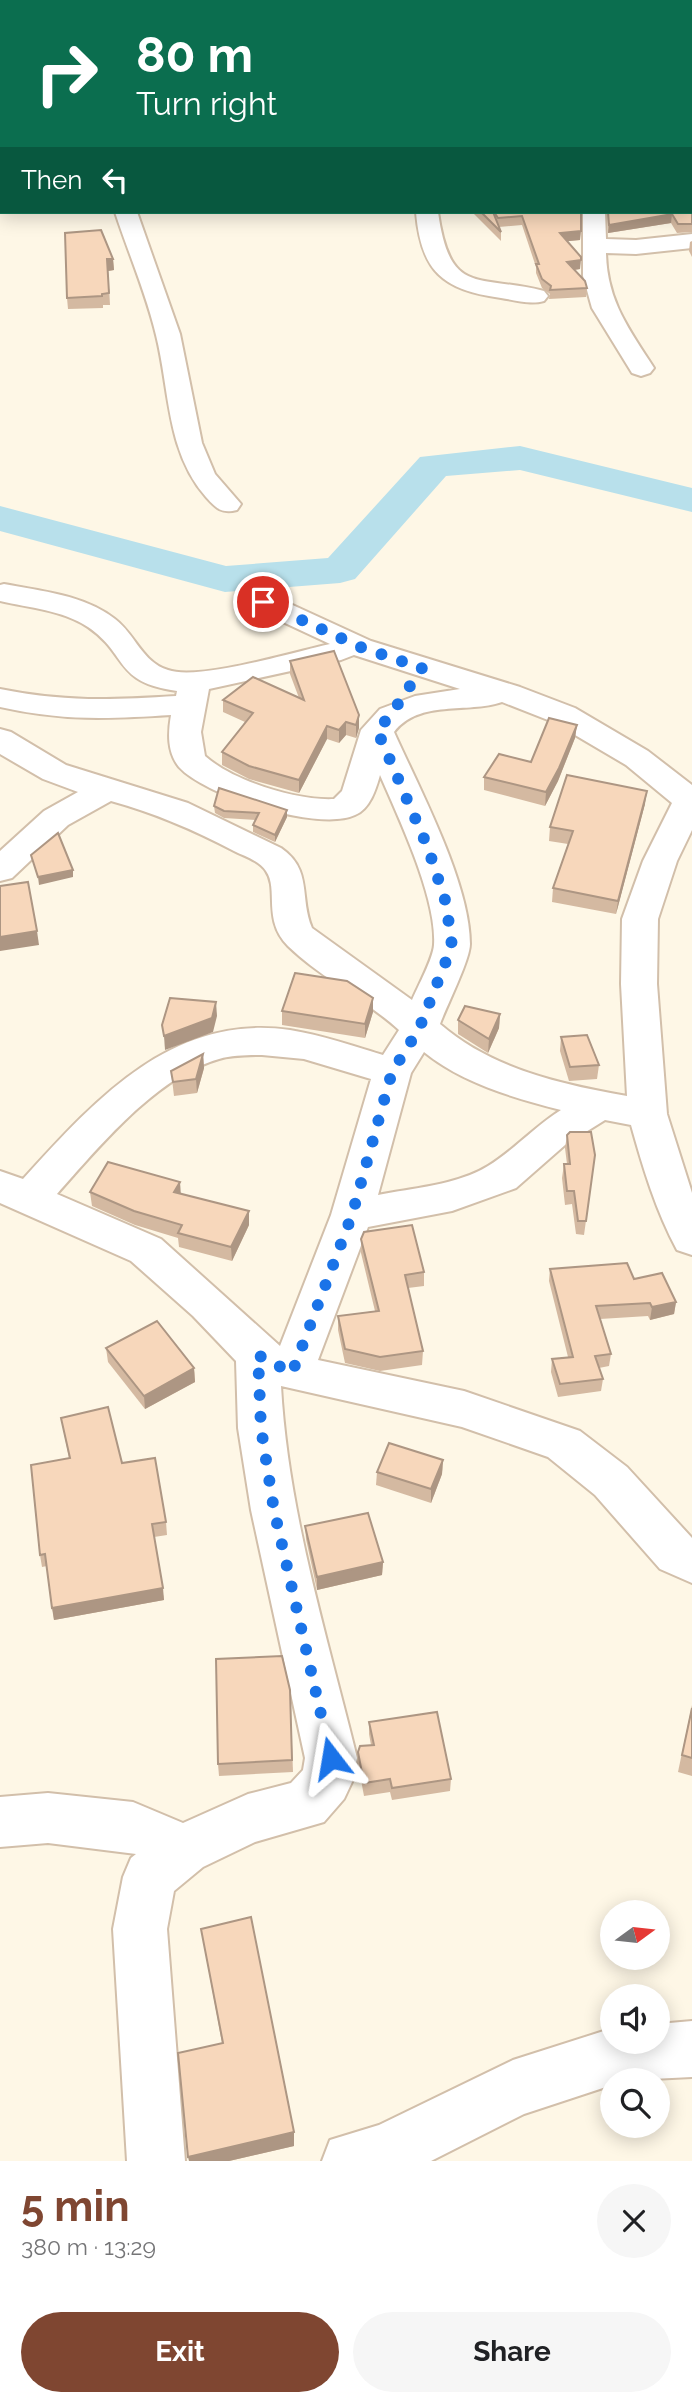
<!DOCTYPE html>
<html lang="en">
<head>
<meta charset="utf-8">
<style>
	body { margin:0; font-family:Raleway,sans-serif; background:#f6f6f6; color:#202124; height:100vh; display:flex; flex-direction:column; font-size:26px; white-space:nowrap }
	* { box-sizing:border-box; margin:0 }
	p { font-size:23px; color:#757577 }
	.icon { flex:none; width:38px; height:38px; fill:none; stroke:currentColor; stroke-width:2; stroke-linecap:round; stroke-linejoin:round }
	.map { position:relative; height:2161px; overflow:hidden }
	.side { display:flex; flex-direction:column; background:#fff; flex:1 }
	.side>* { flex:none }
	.top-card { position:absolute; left:0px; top:0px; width:693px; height:214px; box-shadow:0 4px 18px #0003; background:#0b6e4f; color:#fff; overflow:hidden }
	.needle { width:46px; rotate:75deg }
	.buttons { position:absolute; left:600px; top:1900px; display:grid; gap:14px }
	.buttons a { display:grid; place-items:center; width:70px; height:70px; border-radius:50%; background:#fff; box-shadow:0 4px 18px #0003; font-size:35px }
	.pin { position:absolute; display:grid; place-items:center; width:60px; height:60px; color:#fff; margin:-30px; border:4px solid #fff; border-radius:50%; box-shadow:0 2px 7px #0007 }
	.me { position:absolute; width:77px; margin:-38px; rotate:346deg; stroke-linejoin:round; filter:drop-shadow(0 0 5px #0008) }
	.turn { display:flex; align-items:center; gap:24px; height:147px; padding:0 21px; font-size:32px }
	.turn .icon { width:91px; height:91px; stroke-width:2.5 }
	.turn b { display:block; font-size:49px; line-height:60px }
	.then { display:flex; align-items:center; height:66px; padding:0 21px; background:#0003; gap:14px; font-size:26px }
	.round { display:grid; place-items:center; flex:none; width:74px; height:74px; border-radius:37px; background:#f6f6f6 }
	.head { display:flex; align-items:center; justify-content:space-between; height:119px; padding:0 21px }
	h1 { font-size:42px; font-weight:700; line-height:52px; color:#7f4631 }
	.action { display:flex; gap:14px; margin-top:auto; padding:14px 21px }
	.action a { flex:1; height:80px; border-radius:42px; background:#7f4631; color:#fff; font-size:28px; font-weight:700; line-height:80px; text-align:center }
	.action a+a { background:#f6f6f6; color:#202124 }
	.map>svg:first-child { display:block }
</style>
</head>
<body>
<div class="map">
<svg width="692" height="2161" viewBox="0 0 692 2161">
	<rect width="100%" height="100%" fill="#fef7e6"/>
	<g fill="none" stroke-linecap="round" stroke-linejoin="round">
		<path fill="#b8e0eb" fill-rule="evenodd" d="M520,446l172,42v24l-172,-42 -74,6 -91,103 -15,4 -115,9 -225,-61v-25l226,60 102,-8 92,-101z"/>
		<g stroke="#d2bfaa" stroke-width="4">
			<g id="minor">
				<path d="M47,0h23l-24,2z"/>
				<path d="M149,0h20l1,2h-20z"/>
				<rect x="353" y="0" width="18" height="2"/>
				<path d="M615,0h18l1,2h-18z"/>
				<rect x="691" y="64" width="1" height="13"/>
				<rect x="0" y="129" width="2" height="12"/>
				<path d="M0,157h2l-2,13z"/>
				<path d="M115,212h22l43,122 22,109 13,31 26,30 -4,6c-16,4 -21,-2 -31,-13 -40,-46 -36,-106 -50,-162 -10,-42 -28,-83 -41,-123z"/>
				<path d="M416,212h22c12,85 39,62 106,79l4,5 -4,5c-14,4 -29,-1 -43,-3 -59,-8 -80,-27 -85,-86z"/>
				<path d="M583,212h22l1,27 30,1 56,-6v14l-56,6 -30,-1c1,48 23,76 48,115l-4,5 -9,3 -9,-3 -40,-65 -9,-32z"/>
				<path d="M4,584c37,7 81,11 111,35 20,15 27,43 53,51 30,11 126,-18 162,-26l-77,-36 -5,-6 5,-6 10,-3 10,3 98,45 149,46 55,21 73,43 44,34v45l-15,31 -19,58 -1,65 10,130 25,79v62l-15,-5c-21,-39 -34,-82 -46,-125l-26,-5 -40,25 -49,43 -64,23 -84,16 -50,133 146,31 116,40 47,36 65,71v45l-32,-14 -65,-74 -47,-38 -86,-30 -181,-41c7,126 46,250 76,372l-5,24 -8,17 -20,23 -69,20 -52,25 -29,24 -7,38 18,232h-58l-14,-232 10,-52 8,-19 5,-4 -88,-11 -48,4v-50l48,-4 85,9 50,21 65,-29 43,-11 12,-13 2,-12 -54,-248 -13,-82 -2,-67 -43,-45 -62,-55 -131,-58v-32l23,8c72,-79 149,-166 267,-149 32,5 63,16 93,25l16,-25c-34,-31 -78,-52 -111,-84 -26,-26 -9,-57 -22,-75 -6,-10 -22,-15 -32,-20 -40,-21 -79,-38 -123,-50l-43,24 -56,53 -12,3v-30l44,-40 34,-19 -35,-13 -43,-25v-25l11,3 55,33 122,38 93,45c32,22 18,50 31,80l100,72c6,-14 21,-41 22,-55 3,-47 -35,-126 -54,-170 -4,14 -10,34 -25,40 -36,17 -150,-19 -176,-48 -12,-15 -11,-34 -8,-52 -63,4 -109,6 -171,-8v-18c64,13 111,11 176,7l1,-5c-64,-9 -48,-36 -89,-64 -26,-17 -58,-19 -88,-26v-16zM354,655l106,34 -45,7 -35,13 -19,21 -19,61 -8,8c-37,2 -101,-18 -129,-43l-4,-24 8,-43 132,-29zM502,702l51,20 73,43 46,38 -29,58 -21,58 -1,65 6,112c-67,-12 -135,-27 -187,-72 6,-17 30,-64 30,-80 0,-61 -51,-156 -76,-212 26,-33 73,-18 108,-30zM424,1052c38,31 90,46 137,58 -27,17 -48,41 -73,56 -31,19 -75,22 -110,29l33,-122zM262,1055l42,4 67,20 -40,136 -51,131 -119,-107 -104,-45c42,-47 99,-117 162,-135 13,-4 29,-4 43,-4z"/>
				<path d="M692,2021v56l-80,4v4l-88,29 -93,47h-109l8,-21 49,-15 134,-65 97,-31 2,-1v14h46v-18z"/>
			</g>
		</g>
		<use href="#minor" fill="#fff" fill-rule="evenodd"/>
	</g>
	<g fill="#d4b9a1">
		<path d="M472,212h109l-1,28 -13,1 13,28 -6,1 13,18 -1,9 -37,2 1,-5 -8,-6 -6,-15v-6l-14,-42 -23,2 2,5v9z"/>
		<path d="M607,212h83l2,1v19l-15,1 -6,-10 -63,10z"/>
		<path d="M692,241v16l-3,-6 1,-9z"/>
		<path d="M113,259l1,11 -6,1 2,34h-7v3l-35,1 -1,-11z"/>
		<path d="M290,661l69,67 -3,10 -10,-3 -7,8 -12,-4 -28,54 -50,-14 -27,-14v-13l23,-30 -22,-10v-12l76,-2 -9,-24z"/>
		<path d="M577,725l-2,13 -17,43 -13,25 -61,-16v-13l47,-15z"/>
		<path d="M645,804l-29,110 -64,-12 1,-14 15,-44 -19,-3 1,-14z"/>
		<path d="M214,806l73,4v7l-12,25 -22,-10v-7l3,-5 -32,-2 -9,-5z"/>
		<path d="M373,998v14l-8,26 -83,-13v-14z"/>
		<path d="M500,1014l-1,14 -11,25 -30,-19v-14z"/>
		<path d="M561,1037l38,28 -2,14 -28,2 -9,-30z"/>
		<path d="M203,1054l1,14 -7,25 -23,3 -3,-25z"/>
		<path d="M567,1135l28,20 -11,80 -8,-1 -4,-30 -7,1 -3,-27 2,-14h3l-2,-16z"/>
		<path d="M90,1192l91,2 68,17v14l-17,36 -53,-14 -1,-9 -43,-13 -43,-19z"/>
		<path d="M361,1239l63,33v14l-16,2 15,63 -1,14 -42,6 -35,-8 -7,-33v-14l37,-5 -14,-58z"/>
		<path d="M550,1269l84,10 42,23 -2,12 -24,6 -2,-4 -48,3 11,35 -2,12 -10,2 4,11 -2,12 -43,6 -7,-25 1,-13 16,-2 -19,-76z"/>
		<path d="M106,1348l88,20 1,14 -50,27 -37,-47z"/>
		<path d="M61,1418l61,45 44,59 1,13 -13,2 10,63 -110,20 -7,-54 -5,1 -2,-12 29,-97z"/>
		<path d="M443,1460l-1,14 -11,29 -55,-18 1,-13z"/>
		<path d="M305,1526l78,36 -1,13 -65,15 -11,-51z"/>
		<path d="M290,1690l3,82 -74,4 -1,-12z"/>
		<path d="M692,1705v71l-14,-4z"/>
		<path d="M369,1722l82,57 -1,12 -58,9 -2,-8 -26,4 -6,-32v-12l13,-7 -2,-11z"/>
		<path d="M201,1929l93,217 -65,15h-40l33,-118z"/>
	</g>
	<g fill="#ad9683">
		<path d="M131,0h16l-5,2h-16z"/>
		<path d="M672,214l-1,9 -63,10 1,-8z"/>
		<path d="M581,231l-1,9 -21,2 1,-9z"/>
		<path d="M107,259h6l1,11 -6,1 2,34z"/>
		<path d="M581,260l-1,9 -14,2 1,-9z"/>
		<path d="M359,715v13l-3,10v-13z"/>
		<path d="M346,722v13l-7,8v-13z"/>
		<path d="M577,725l-2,13 -17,43 -13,25 1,-14z"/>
		<path d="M327,726v13l-28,54v-13z"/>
		<path d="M647,791l-2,13 -29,110 2,-13z"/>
		<path d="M287,810v7l-12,25v-7z"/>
		<path d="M73,870v7l-34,8 -1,-8z"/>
		<path d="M37,931l2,14 -39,6v-14z"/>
		<path d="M373,998v14l-8,26v-14z"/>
		<path d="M216,1002l1,14 -4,16 -48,18 -1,-14z"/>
		<path d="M500,1014l-1,14 -11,25 1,-14z"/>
		<path d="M203,1054l1,14 -7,25 -1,-14z"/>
		<path d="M180,1182l1,14 -7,-4z"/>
		<path d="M249,1211v14l-17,36 -1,-14z"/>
		<path d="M676,1302l-2,12 -24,6 2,-13z"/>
		<path d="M194,1368l1,14 -50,27 -1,-13z"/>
		<path d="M443,1460l-1,14 -11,29v-14z"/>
		<path d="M383,1562l-1,13 -65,15v-13z"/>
		<path d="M163,1588l1,12 -110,20 -2,-12z"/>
		<path d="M294,2132v14l-65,15h-40l-1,-4z"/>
	</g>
	<g fill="#f7d7bb" stroke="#ad9683" stroke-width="2">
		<path d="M117,0h14l-5,2h-7z"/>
		<path d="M691,139h1l-1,60z"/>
		<path d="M481,212h12l8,20z"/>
		<path d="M494,212h87v19l-21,2 21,24v3l-14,2 18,19 2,7 -37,2 1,-4 -9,-7 -6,-15h3l-17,-48 -24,2z"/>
		<path d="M608,212h82l2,1v11h-14l-6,-10 -63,11z"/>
		<path d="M101,230l12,29h-6l2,34 -7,1v2l-35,2 -2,-65z"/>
		<path d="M334,651l25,64 -3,10 -10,-3 -7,8 -12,-4 -28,54 -50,-14 -27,-14 31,-39 -30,-13 30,-23 51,23 -14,-39z"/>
		<path d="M549,718l28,7 -18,43 -13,24 -62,-15 15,-23 32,8z"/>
		<path d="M567,775l80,16 -29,110 -65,-13 20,-57 -23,-4z"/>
		<path d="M219,788l68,22 -12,25 -22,-10 6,-12 -35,-2 -10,-5z"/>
		<path d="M58,833l15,37 -35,7 -7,-22z"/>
		<path d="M28,882l9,49 -37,6v-51z"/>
		<path d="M295,973l52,8 26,17 -8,26 -83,-13z"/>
		<path d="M170,998l46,4 -4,16 -48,18 -2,-11z"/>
		<path d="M465,1006l35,8 -11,25 -31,-19z"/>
		<path d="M587,1035l12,30 -29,2 -9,-30z"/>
		<path d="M203,1054l-7,25 -23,3 -2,-11z"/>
		<path d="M570,1132h21l4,23 -9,66h-8l-4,-30h-7l-3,-27h6l-3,-29z"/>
		<path d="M108,1162l72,20 -6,10 75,19 -18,36 -53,-14 4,-8 -48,-14 -44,-19z"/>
		<path d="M412,1225l12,47 -19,3 18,76 -43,6 -35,-8 -7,-33 41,-5 -18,-72 3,-7z"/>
		<path d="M627,1263l7,16 28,-6 14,29 -24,5 -2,-4 -54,3 15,48 -16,2 8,23 -43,5 -8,-25 21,-2 -23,-88z"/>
		<path d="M157,1321l37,47 -50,28 -38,-48z"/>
		<path d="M108,1407l14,56 33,-5 11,64 -14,2 11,64 -111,20 -7,-54 -5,1 -9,-90 39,-7 -9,-40z"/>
		<path d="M389,1443l54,17 -12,29 -54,-17z"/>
		<path d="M368,1513l15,49 -66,15 -12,-51z"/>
		<path d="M282,1656l8,34 2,70 -74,4 -2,-105z"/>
		<path d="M692,1708v50l-10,-3z"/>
		<path d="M437,1712l14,67 -59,9 -2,-9 -26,4 -6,-31 2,-6 14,-1 -5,-23z"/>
		<path d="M251,1917l43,215 -106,25 -10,-104 45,-10 -22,-114z"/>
	</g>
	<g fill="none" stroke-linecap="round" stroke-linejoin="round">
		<path stroke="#1a73e8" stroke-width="12" stroke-dasharray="0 21.6" d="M263,602l97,45 62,21 -32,48 -13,14 51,118 18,55 6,43 -33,83 -27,43 -40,143 -60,158 -34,-18 3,73 13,82 57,248"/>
	</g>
</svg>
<div class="buttons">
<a><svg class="needle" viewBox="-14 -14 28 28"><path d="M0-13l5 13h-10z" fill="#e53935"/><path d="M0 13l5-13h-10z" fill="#757577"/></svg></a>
<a><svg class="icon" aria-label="sound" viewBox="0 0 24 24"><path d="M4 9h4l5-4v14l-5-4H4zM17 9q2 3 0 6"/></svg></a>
<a><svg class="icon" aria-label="search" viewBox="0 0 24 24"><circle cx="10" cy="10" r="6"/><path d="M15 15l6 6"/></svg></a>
</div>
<div class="pin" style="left:263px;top:602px;background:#d93025"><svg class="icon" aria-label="arrive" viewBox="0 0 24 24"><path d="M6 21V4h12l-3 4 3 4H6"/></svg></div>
<svg class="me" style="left:331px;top:1758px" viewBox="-20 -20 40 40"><path d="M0-17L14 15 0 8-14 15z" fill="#1a73e8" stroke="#fff" stroke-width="4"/></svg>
<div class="top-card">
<div class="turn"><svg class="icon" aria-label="right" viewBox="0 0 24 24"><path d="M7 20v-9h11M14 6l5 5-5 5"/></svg><div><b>80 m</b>Turn right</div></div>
<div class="then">Then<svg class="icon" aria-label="left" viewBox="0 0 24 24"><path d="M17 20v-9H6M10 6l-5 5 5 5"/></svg></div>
</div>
</div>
<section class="side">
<div class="head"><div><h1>5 min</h1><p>380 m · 13:29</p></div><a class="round"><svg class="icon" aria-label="close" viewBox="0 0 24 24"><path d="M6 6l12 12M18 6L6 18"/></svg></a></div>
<div class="action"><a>Exit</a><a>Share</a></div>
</section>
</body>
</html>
